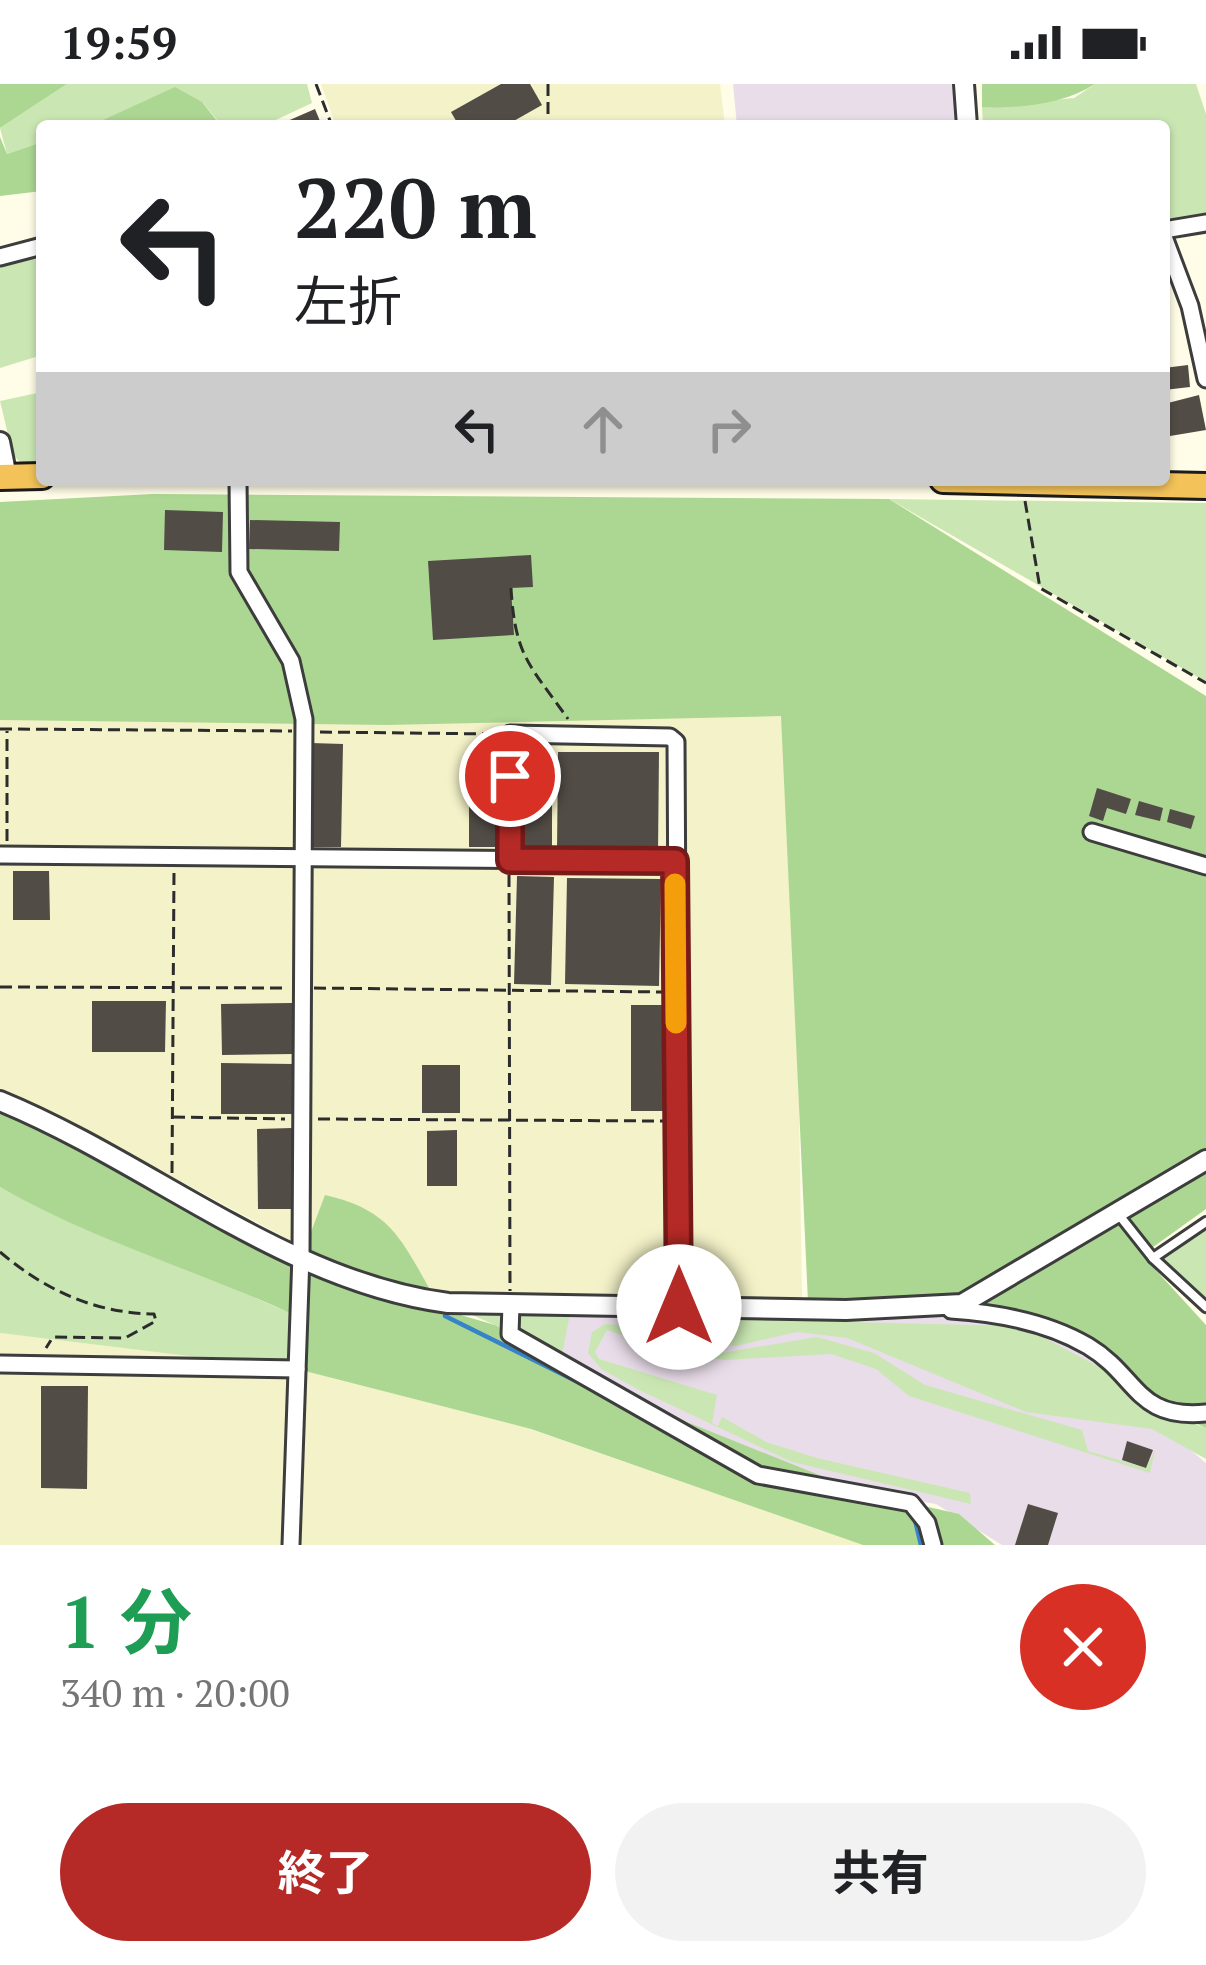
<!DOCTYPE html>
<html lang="ja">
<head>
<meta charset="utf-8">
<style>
	body { margin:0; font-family:"PT Serif","Noto Sans JP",serif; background:#f2f2f2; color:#202124; height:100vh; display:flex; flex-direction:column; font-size:45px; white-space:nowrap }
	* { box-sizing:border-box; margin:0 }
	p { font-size:39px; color:#757577 }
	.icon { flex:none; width:66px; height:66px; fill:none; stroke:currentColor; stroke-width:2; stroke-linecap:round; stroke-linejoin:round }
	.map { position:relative; height:1461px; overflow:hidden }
	.drawer { display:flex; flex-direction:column; background:#fff; flex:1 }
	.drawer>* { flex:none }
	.hud { position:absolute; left:36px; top:36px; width:1134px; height:366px; border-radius:12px; box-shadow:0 3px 9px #0004; background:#fff; color:#202124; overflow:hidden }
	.pin { position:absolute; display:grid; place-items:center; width:102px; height:102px; color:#fff; margin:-51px; border:6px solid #fff; border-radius:50%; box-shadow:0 3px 12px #0007 }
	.me { position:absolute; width:132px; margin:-66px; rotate:0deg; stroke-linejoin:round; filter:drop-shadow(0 0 9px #0008) }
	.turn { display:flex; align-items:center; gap:42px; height:252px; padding:0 60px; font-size:54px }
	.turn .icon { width:156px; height:156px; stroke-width:2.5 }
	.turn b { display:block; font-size:84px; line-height:102px }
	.lanes { display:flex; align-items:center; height:114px; padding:0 60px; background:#0003; justify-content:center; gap:60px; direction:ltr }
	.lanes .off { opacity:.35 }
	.round { display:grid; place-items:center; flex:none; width:126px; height:126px; border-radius:63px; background:#f2f2f2 }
	.headline { display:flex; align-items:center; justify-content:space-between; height:204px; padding:0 60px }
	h1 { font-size:72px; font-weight:700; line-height:90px; color:#1e9e55 }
	.cta { display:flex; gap:24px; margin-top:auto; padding:24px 60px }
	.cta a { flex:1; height:138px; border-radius:72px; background:#b52a26; color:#fff; font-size:48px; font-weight:700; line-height:138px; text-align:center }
	.cta a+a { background:#f2f2f2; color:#202124 }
	.status { display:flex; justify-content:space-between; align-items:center; height:84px; padding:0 60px; background:#fff; direction:ltr }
	.status svg { height:33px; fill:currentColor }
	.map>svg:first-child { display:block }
</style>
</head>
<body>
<div class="status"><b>19:59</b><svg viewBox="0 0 49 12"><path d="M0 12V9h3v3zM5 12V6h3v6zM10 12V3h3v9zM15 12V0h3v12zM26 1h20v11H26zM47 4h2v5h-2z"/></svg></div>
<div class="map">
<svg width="1206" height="1461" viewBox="0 0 1206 1461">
	<rect width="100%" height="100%" fill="#fffce7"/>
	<g fill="#e9dde9">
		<path d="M733,0h221l2,42h-219z"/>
		<path d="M511,1225l447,1 108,27 50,31 51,62 39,33v82h-204l-66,-41 -178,-29 -244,-139z"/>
	</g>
	<g fill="#f3f2c8">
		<path d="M321,0h399l5,42h-389z"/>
		<path d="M0,632h782l15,270 5,312 -370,-5 -26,-44 -101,-1 -251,-134 -54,-21z"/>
		<path d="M0,1249l297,36 227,58 339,118h-863z"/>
	</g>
	<g fill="#cae7b3">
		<path d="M67,0h240l5,19 -49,23h-41l-19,-23 -113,23h-48v16l-35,12 -7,-26z"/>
		<path d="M1095,0h101l10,30v104l-42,7v-99h-181l-1,-19 92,-9z"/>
		<path d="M42,168v103l-42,13v-102z"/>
		<path d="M42,308v69l-19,4 -10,-10 -13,-54z"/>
		<path d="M889,415l317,4v179z"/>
		<path d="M0,1103l299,130 -4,52 -295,-36z"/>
		<path d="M1206,1135v97l-54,-60z"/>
		<path d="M570,1230l-8,40 -90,-39z"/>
		<path d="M638,1233l384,9 96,51 18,26 70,25v31l-54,-30 -126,-17 -179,-74 -50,-6 -61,14 -27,-3z"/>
		<path d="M605,1240l20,1 96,28 96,-16 57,16 51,32 157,45 6,21 58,17 9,-18 -5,23 -241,-77 -33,-27 -45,-15 -106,6 -41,-5 -77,-25 -12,22 4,7 118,36 -5,28 6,3 4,-9 44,25 51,16 153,35 1,11 -179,-42 -151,-71 -40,-22 -13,-16 4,-21z"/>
	</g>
	<g fill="#acd792">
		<path d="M0,0h67l-67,44z"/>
		<path d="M982,0h113c-31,20 -76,25 -113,23z"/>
		<path d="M175,3l27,15 19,24h-131z"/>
		<path d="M0,53l7,17 35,-12v49l-42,5z"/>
		<path d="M153,410l736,5 317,197v513l-64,46 64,70v103l-44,-20 -71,-68 -130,-39 -153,1 -27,-586 -394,9 -387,-5v-218z"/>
		<path d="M0,1026l306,160 189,55 192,97 172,69 100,23 36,31h-132l-332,-116 -234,-60 1,-52c-97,-46 -205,-76 -298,-130z"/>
		<path d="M325,1111c65,15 75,42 107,98l-35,-7 -92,-38z"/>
	</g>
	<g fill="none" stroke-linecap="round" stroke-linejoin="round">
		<g stroke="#3683c9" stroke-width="4.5">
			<path d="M445,1232l145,72"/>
			<path d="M769,1400l59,11"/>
			<path d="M914,1432l7,29"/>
		</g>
	</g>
	<g fill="#524c46">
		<path d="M501,0h29l12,21 -37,21h-46l-8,-14z"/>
		<path d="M315,25l7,17h-46z"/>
		<path d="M1188,281l2,22 -26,3v-22z"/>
		<path d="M1199,311l7,35 -42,7v-33z"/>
		<path d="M165,426l58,2 -1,40 -58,-2z"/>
		<path d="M250,436l90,2 -1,29 -90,-2z"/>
		<path d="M531,471l2,32 -22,1 3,47 -81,5 -5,-79z"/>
		<path d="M311,659l32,1 -2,103h-32z"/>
		<rect x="521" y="667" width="31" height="98"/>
		<path d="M558,668h101l-1,102 -101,-1z"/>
		<rect x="469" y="669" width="32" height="94"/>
		<path d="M1097,704l34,11 -5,15 -19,-6 -4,13 -14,-5z"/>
		<path d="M1139,717l24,7 -3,13 -25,-6z"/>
		<path d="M1170,725l25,7 -4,13 -24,-7z"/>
		<path d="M13,787h36l1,49h-37z"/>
		<path d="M517,792l37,1 -3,108 -37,-1z"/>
		<path d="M567,794l94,1 -2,107 -94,-2z"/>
		<path d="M92,917h74l-1,51h-73z"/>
		<path d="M292,919l1,51 -71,1 -1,-51z"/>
		<rect x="631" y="921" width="35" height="106"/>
		<path d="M221,979l72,1v50h-72z"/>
		<rect x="422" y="981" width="38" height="48"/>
		<path d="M292,1044v81h-34l-1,-80z"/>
		<path d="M457,1046v56h-30v-55z"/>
		<path d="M41,1302h47l-1,103 -46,-1z"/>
		<path d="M1127,1357l26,9 -7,18 -24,-8z"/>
		<path d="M1028,1420l30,9 -10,32h-33z"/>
	</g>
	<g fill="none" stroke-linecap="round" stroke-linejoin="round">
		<g stroke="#3d3d3d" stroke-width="14">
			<g id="service">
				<path d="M1119,1131l34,43 53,49"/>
				<path d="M1153,1174l53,-36"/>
			</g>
		</g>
		<g stroke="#3d3d3d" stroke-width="21">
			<g id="minor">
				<path d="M1164,146l42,-7"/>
				<path d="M1164,153l26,69 16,73"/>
				<path d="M0,173l42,-11"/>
				<path d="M238,396l1,92 52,89 13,58 -3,536 -10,290"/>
				<path d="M1092,748l114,34"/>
				<path d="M0,771l675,6"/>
				<path d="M510,776v-126l160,3 6,5 3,565"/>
				<path d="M511,1221l-1,29 248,141 153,28 16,20 6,22"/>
				<path d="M951,1226c47,3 96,12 137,36 50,30 48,74 118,67"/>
				<path d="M0,1280l297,5"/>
			</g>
		</g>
		<g stroke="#3d3d3d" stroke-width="24">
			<g id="tertiary">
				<path d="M964,0l3,42"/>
				<path d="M0,358l7,35"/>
				<path d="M0,1017c149,61 286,181 448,202l398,7 116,-6 244,-144"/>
			</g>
		</g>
		<g stroke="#1b1b1b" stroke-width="30">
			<g id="trunk">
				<path d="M0,393l42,-1"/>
				<path d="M943,396l263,6"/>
			</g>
		</g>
		<g stroke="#2c2c2c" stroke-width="3" stroke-dasharray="12 6" stroke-linecap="butt">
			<path d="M316,0l16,42"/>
			<path d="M548,0v42"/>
			<path d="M1025,417l15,87 166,95"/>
			<path d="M511,504c4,69 19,77 57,131"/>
			<path d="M0,645l292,2"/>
			<path d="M320,648l176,2"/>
			<path d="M7,757v-110"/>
			<path d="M509,791l1,416"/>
			<path d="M0,903l286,1"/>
			<path d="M314,904l350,4"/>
			<path d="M173,1033l112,2"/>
			<path d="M318,1035l345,2"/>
			<path d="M172,1089l2,-302"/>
			<path d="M0,1168c45,38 94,61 154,62l2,7 -31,17 -72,-1 -7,11"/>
		</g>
		<use href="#service" stroke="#fff" stroke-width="8"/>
		<use href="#minor" stroke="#fff" stroke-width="15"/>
		<use href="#tertiary" stroke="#fff" stroke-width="18"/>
		<use href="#trunk" stroke="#f3c259" stroke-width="24"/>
	</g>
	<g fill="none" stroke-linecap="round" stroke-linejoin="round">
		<g stroke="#761b19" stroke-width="30">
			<path id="route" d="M510,692v84l165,1 4,446"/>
		</g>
		<use href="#route" stroke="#b52a26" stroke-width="21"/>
		<path stroke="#f59e0b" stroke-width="21" d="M675,800l1,139"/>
	</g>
</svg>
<div class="pin" style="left:510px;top:692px;background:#d93025"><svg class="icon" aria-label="arrive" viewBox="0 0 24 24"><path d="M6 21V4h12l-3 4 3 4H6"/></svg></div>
<svg class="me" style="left:679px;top:1223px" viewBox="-20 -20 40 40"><circle r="19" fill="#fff"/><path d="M0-13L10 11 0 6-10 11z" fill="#b52a26"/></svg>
<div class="hud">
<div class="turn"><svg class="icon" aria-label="left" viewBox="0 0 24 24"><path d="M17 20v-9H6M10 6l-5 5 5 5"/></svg><div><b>220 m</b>左折</div></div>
<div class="lanes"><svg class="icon" aria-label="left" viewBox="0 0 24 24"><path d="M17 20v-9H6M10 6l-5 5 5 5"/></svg><svg class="icon off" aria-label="ahead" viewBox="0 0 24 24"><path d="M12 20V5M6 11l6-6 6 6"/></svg><svg class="icon off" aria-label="right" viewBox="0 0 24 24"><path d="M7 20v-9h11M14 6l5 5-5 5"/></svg></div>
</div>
</div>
<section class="drawer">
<div class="headline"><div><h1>1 分</h1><p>340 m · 20:00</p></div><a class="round" style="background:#d93025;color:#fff"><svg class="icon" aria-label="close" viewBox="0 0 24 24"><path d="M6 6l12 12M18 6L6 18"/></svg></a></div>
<div class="cta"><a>終了</a><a>共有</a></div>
</section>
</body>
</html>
